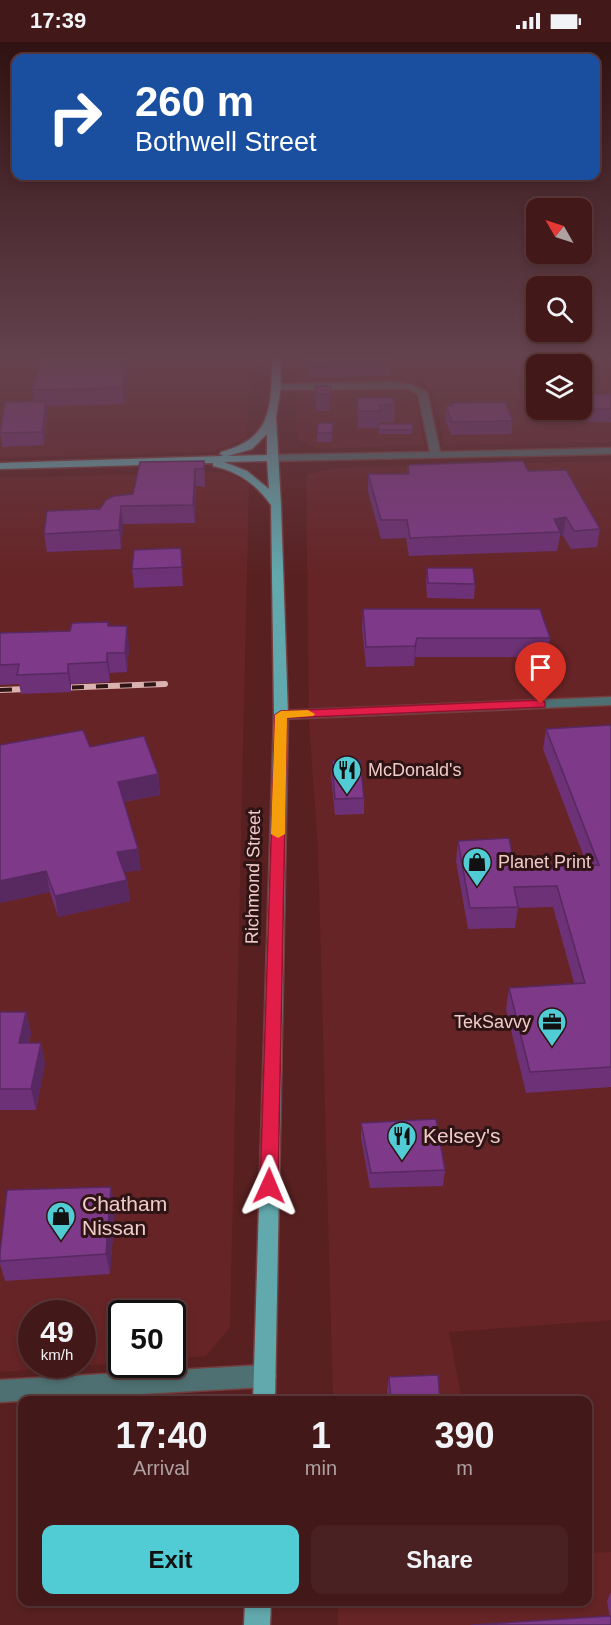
<!DOCTYPE html>
<html lang="en">
<head>
<meta charset="utf-8">
<style>
	body { margin:0; font-family:Arial,sans-serif; background:#4a2122; color:#f1f3f6; height:100vh; display:flex; flex-direction:column; font-size:22px; white-space:nowrap }
	* { box-sizing:border-box; margin:0 }
	p { font-size:20px; color:#afa0a2 }
	.icon { flex:none; width:33px; height:33px; fill:none; stroke:currentColor; stroke-width:2; stroke-linecap:round; stroke-linejoin:round }
	.map { position:relative; flex:1; overflow:hidden }
	.drawer { position:absolute; left:18px; top:1354px; width:574px; height:210px; display:flex; flex-direction:column; background:#431819; border-radius:12px; box-shadow:0 3px 9px #0003,0 0 0 2px #5b3738 }
	.drawer>* { flex:none }
	.top-card { position:absolute; left:12px; top:12px; width:588px; height:126px; border-radius:12px; box-shadow:0 3px 9px #0003,0 0 0 2px #5b3738; background:#1a4fa0; color:#fff; overflow:hidden }
	.needle { width:39px; rotate:309deg }
	.fabs { position:absolute; left:526px; top:156px; display:grid; gap:12px }
	.fabs a { display:grid; place-items:center; width:66px; height:66px; border-radius:12px; background:#431819; box-shadow:0 3px 9px #0003,0 0 0 2px #5b3738; font-size:30px }
	.speed { position:absolute; left:18px; top:1258px; display:flex; gap:12px; font-size:30px; font-weight:700; text-align:center }
	.speed>* { display:grid; place-content:center; width:78px; height:78px; border-radius:50%; background:#431819; box-shadow:0 3px 9px #0003,0 0 0 2px #5b3738; line-height:1 }
	.speed small { font-size:15px; font-weight:400 }
	.speed .limit { border:3px solid #111; border-radius:9px; background:#fff; color:#111 }
	.pin { position:absolute; display:grid; place-items:center; width:51px; height:51px; color:#fff; margin:-62px -26px; border-radius:50% 50% 50% 0; rotate:-45deg; box-shadow:0 0 6px #0007 }
	.pin .icon { rotate:45deg }
	.me { position:absolute; width:66px; margin:-33px; rotate:1deg; stroke-linejoin:round; filter:drop-shadow(0 0 4px #0008) }
	.turn { display:flex; align-items:center; gap:21px; height:126px; padding:0 24px; font-size:27px }
	.turn .icon { width:78px; height:78px; stroke-width:2.5 }
	.turn b { display:block; font-size:42px; line-height:51px }
	.eta { display:flex; justify-content:space-evenly; align-items:center; height:102px; text-align:center }
	.eta b { font-size:36px; font-weight:600; line-height:42px }
	.primary-button { display:flex; gap:12px; margin-top:auto; padding:12px 24px }
	.primary-button a { flex:1; height:69px; border-radius:12px; background:#51ccd5; color:#111; font-size:24px; font-weight:600; line-height:69px; text-align:center }
	.primary-button a+a { background:#4a2122; color:#f1f3f6 }
	.status { display:flex; justify-content:space-between; align-items:center; height:42px; padding:0 30px; background:#431819; direction:ltr }
	.status svg { height:16px; fill:currentColor }
	.map>svg:first-child { display:block }
</style>
</head>
<body>
<div class="status"><b>17:39</b><svg viewBox="0 0 49 12"><path d="M0 12V9h3v3zM5 12V6h3v6zM10 12V3h3v9zM15 12V0h3v12zM26 1h20v11H26zM47 4h2v5h-2z"/></svg></div>
<div class="map">
<svg width="611" height="1583" viewBox="0 0 611 1583">
	<rect width="100%" height="100%" fill="#592021"/>
	<g fill="#662426" fill-rule="evenodd">
		<path d="M0,313h254l-8,81 -14,9 -18,6 -214,7z"/>
		<path d="M442,313h169v87l-167,3 -9,-53 -13,-10 -128,1 -1,-25zM537,322h45v46h-45z"/>
		<path d="M294,347h108l13,9 10,47 -107,4 -21,-10z"/>
		<path d="M611,419v859l-162,12 13,69h-129l-15,-552 -9,-127 -3,-247 24,-6 22,-2z"/>
		<path d="M225,430l24,12 -19,843 -24,29 -33,3 -1,-45h-50l-1,49 -121,9v-894zM32,1272h50v51h-50z"/>
		<path d="M611,1510v73h-273v-23h250v-49z"/>
	</g>
	<g fill="none" stroke-linecap="round" stroke-linejoin="round">
		<g stroke="#743f3f" stroke-width="3">
			<g id="minor">
				<path d="M395,340l18,3 14,7 13,60 171,-4v6l-339,7 -5,-3 5,-3 158,-3 -12,-58 -10,-5 -132,1 -5,-3 5,-3z"/>
				<path d="M611,655v8l-330,14 -7,-4 7,-4z"/>
				<path d="M265,1323l8,3 3,8 -3,8 -8,3 -265,15v-22z"/>
			</g>
		</g>
		<g stroke="#743f3f" stroke-width="3">
			<g id="major">
				<path d="M272,313h8l1,32 -5,30 5,88 7,210 -13,686h-22l21,-686 -3,-210c-15,-21 -32,-33 -58,-39v-3l-213,6v-6l223,-7 -3,-2 1,-2c54,-14 50,-49 51,-97zM267,392v21l-39,1 24,-7zM267,419l2,28 -22,-18 -23,-9z"/>
				<path d="M245,1560h26l-1,23h-26z"/>
			</g>
		</g>
		<use href="#minor" fill="#4f7072" fill-rule="evenodd"/>
		<use href="#major" fill="#62a9ae" fill-rule="evenodd"/>
		<g stroke="#dab2af" stroke-width="6">
			<path id="rail" d="M0,648l165,-6"/>
		</g>
		<use href="#rail" stroke="#2e1414" stroke-width="4" stroke-dasharray="12" stroke-linecap="butt"/>
	</g>
	<g fill="#6c3176">
		<path d="M306,313h82l2,7v13l-80,3 -4,-13z"/>
		<path d="M130,319l-6,43 -78,2 1,8 -3,31 -42,2 -2,-17 33,-29 -1,-11z"/>
		<path d="M316,344h14l-1,25h-13z"/>
		<path d="M582,352h29v28h-27l-6,-12h4z"/>
		<path d="M357,356l38,7 -1,17h-14v2l33,6 -1,4h-33l-1,-6h-20z"/>
		<path d="M451,361l62,18 -2,13 -60,1 -6,-16 1,-13h5z"/>
		<path d="M333,381l-1,19h-15v-9z"/>
		<path d="M204,419l1,26 -9,-1 -1,37 -72,1 -2,25 -74,3 -3,-18 89,-40z"/>
		<path d="M408,423l120,6 72,58 -3,18 -26,2 -8,-13h-3l-3,15 -148,5 -3,-18 -25,1 -13,-47v-18h39z"/>
		<path d="M181,506l2,38 -49,2 -2,-19z"/>
		<path d="M427,526l48,16 -1,15 -47,-1 -1,-16z"/>
		<path d="M363,567l187,29 -3,19h-132l-1,9 -48,1 -4,-39z"/>
		<path d="M108,584l21,20 -2,26 -17,1v9l-39,2v8l-50,2 -2,-10 -19,1v-52l70,-2z"/>
		<path d="M611,683v362l-85,6 -20,-84 3,-21 65,-5 -21,-76 -35,1 -3,20 -47,1 -12,-68 2,-20 57,27 72,-3 -44,-116 3,-20z"/>
		<path d="M90,705l68,27 2,21 -36,7 17,68 -17,2 3,8 3,21 -72,16 -8,-25 -50,11z"/>
		<path d="M332,719l32,37v16l-29,1 -4,-39z"/>
		<path d="M0,970h26l5,21 -2,10h12l4,21 -9,46h-36z"/>
		<path d="M361,1081l84,47 -2,16 -73,2 -9,-50z"/>
		<path d="M115,1165l-5,67 -105,7 -5,-17v-11z"/>
		<path d="M389,1335l51,24h-52l-1,-10z"/>
		<path d="M611,1550v33l-4,-24z"/>
	</g>
	<g fill="#582860">
		<path d="M127,313h2l1,6 -6,43 -2,-16z"/>
		<path d="M46,359l1,13 -3,31 -2,-13z"/>
		<path d="M195,427l1,17 -1,37 -2,-18z"/>
		<path d="M121,464l2,18 -2,25 -2,-19z"/>
		<path d="M566,475l-3,19h-3v-4l-6,-13z"/>
		<path d="M127,584l2,20 -2,26 -2,-19z"/>
		<path d="M417,596l-2,19 -1,9 1,-20z"/>
		<path d="M107,611l3,20v9l-3,-20z"/>
		<path d="M68,622l3,20v8l-3,-19z"/>
		<path d="M158,732l2,21 -39,7 -3,-20z"/>
		<path d="M138,807l3,21 -21,3 -3,-21z"/>
		<path d="M46,829l4,21 -50,11v-22z"/>
		<path d="M127,838l3,21 -72,16 -3,-21z"/>
		<path d="M26,970l5,21 -7,31 -5,-21z"/>
		<path d="M41,1001l4,21 -9,46 -5,-21z"/>
		<path d="M111,1145l4,20 -5,67 -4,-20z"/>
	</g>
	<g fill="#7e3989" stroke="#582860" stroke-width="1.5">
		<path d="M43,313h84l-5,33 -90,2z"/>
		<path d="M307,313h81l2,7 -80,3z"/>
		<rect x="316" y="344" width="14" height="8"/>
		<path d="M582,352h29v15h-25l-4,-8z"/>
		<path d="M357,356h36l2,7h-15l1,6h-23z"/>
		<path d="M46,359l-4,31 -42,1 5,-31z"/>
		<path d="M505,360l8,19 -61,1 -6,-16h7l-2,-3z"/>
		<path d="M318,381h15l-1,10h-15z"/>
		<path d="M378,382h34l1,6h-34z"/>
		<path d="M204,419v8h-9l-2,36 -72,1 -2,24 -75,4 3,-23 53,-2 6,-9 8,-4 19,-2 7,-32z"/>
		<path d="M523,419l5,10 38,-1 34,59 -26,2 -8,-14 -12,2 6,13 -150,6 -3,-18h-26l-13,-46h41l-1,-9z"/>
		<path d="M181,506l1,19 -50,2 2,-19z"/>
		<path d="M427,526h46l2,16 -47,-1z"/>
		<path d="M363,567h177l10,29h-133l-2,8 -49,1z"/>
		<path d="M108,580v4h19l-2,27h-18v9l-39,2v9l-51,2 2,-11 -19,1v-32l70,-2 2,-8z"/>
		<path d="M611,683v342l-81,5 -21,-84 76,-5 -28,-97 -43,1 4,20 -48,1 -12,-67 51,-3 6,30 84,-3 -53,-136z"/>
		<path d="M83,688l7,17 54,-11 14,38 -40,8 20,67 -21,3 10,28 -72,16 -9,-25 -46,10v-136z"/>
		<path d="M360,718l4,38 -29,1 -3,-38z"/>
		<path d="M0,970h26l-7,31h22l-10,46h-31z"/>
		<path d="M436,1077l9,51 -74,3 -10,-50z"/>
		<path d="M111,1145l-5,67 -106,7v-8l7,-63z"/>
		<path d="M438,1333l2,26h-49l-2,-24z"/>
		<path d="M611,1574v9h-140z"/>
	</g>
	<linearGradient id="sky" x2="0" y2="1"><stop stop-color="#311212"/><stop offset="0.59" stop-color="#64424e"/><stop offset="1" stop-color="#64424e" stop-opacity="0"/></linearGradient>
	<rect width="611" height="535" fill="url(#sky)"/>
	<path fill="#e11d48" stroke="#92132f" stroke-width="1.5" d="M541,658l4,2v5l-258,11 -9,468 -2,5 -7,3 -6,-3 -3,-5 15,-471 6,-4z"/>
	<path fill="#f59e0b" d="M308,668l7,4 -2,2 -26,2 -2,116 -7,4 -7,-4 4,-119 6,-4z"/>
	<defs>
		<g id="restaurant-pin" transform="scale(1.5)"><path d="M0 17L-7.5 6A9.5 9.5 0 1 1 7.5 6Z" fill="#51ccd5" stroke="#2e1414"/><path d="M-5-6h1v4h1v-4h1v4h1v-4h1v5L-1.5 .5V6h-2V.5L-5-1ZM5-6V6H3V1.5H1.5Q1.5-4 5-6Z" fill="#111"/></g>
		<g id="shop-pin" transform="scale(1.5)"><path d="M0 17L-7.5 6A9.5 9.5 0 1 1 7.5 6Z" fill="#51ccd5" stroke="#2e1414"/><path d="M-5-2.5h2.3a2.7 3.5 0 0 1 5.4 0H5L5.5 6h-11ZM-1.5-2.5h3a1.5 2.3 0 0 0-3 0Z" fill="#111"/></g>
		<g id="office-pin" transform="scale(1.5)"><path d="M0 17L-7.5 6A9.5 9.5 0 1 1 7.5 6Z" fill="#51ccd5" stroke="#2e1414"/><path d="M-6-3h4V-5.5h4V-3h4V5H-6ZM-1-4.5V-3h2v-1.5ZM-6 0V1H6V0Z" fill="#111"/></g>
	</defs>
	<g fill-rule="evenodd">
		<use href="#restaurant-pin" x="347" y="728"/>
		<use href="#shop-pin" x="477" y="820"/>
		<use href="#office-pin" x="552" y="980"/>
		<use href="#restaurant-pin" x="402" y="1094"/>
		<use href="#shop-pin" x="61" y="1174"/>
	</g>
	<g text-anchor="middle" stroke-width="6" stroke-linejoin="round" paint-order="stroke">
		<g font-size="18" fill="#f0cbc8" stroke="#2e1414" text-anchor="start">
			<text x="368" y="734">McDonald's</text>
			<text x="498" y="826">Planet Print</text>
			<text x="531" y="986" text-anchor="end">TekSavvy</text>
		</g>
		<g font-size="18" fill="#f0cbc8" stroke="#2e1414">
			<text transform="translate(253 835) rotate(-89)" y="6">Richmond Street</text>
		</g>
		<g font-size="21" fill="#f0cbc8" stroke="#2e1414" text-anchor="start">
			<text x="423" y="1101">Kelsey's</text>
			<text x="82" y="1169">Chatham<tspan x="82" dy="24">Nissan</tspan></text>
		</g>
	</g>
</svg>
<div class="fabs">
<a><svg class="needle" viewBox="-14 -14 28 28"><path d="M0-13l5 13h-10z" fill="#e53935"/><path d="M0 13l5-13h-10z" fill="#afa0a2"/></svg></a>
<a><svg class="icon" aria-label="search" viewBox="0 0 24 24"><circle cx="10" cy="10" r="6"/><path d="M15 15l6 6"/></svg></a>
<a><svg class="icon" aria-label="layers" viewBox="0 0 24 24"><path d="M12 4l9 5-9 5-9-5zM3 14l9 5 9-5"/></svg></a>
</div>
<div class="speed"><div>49<small>km/h</small></div><div class="limit">50</div></div>
<div class="pin" style="left:541px;top:662px;background:#d93025"><svg class="icon" aria-label="arrive" viewBox="0 0 24 24"><path d="M6 21V4h12l-3 4 3 4H6"/></svg></div>
<svg class="me" style="left:269px;top:1144px" viewBox="-20 -20 40 40"><path d="M0-17L14 15 0 8-14 15z" fill="#e11d48" stroke="#fff" stroke-width="4"/></svg>
<div class="top-card">
<div class="turn"><svg class="icon" aria-label="right" viewBox="0 0 24 24"><path d="M7 20v-9h11M14 6l5 5-5 5"/></svg><div><b>260 m</b>Bothwell Street</div></div>
</div>
<section class="drawer">
<div class="eta">
<div><b>17:40</b><p>Arrival</p></div>
<div><b>1</b><p>min</p></div>
<div><b>390</b><p>m</p></div>
</div>
<div class="primary-button"><a>Exit</a><a>Share</a></div>
</section>
</div>
</body>
</html>
